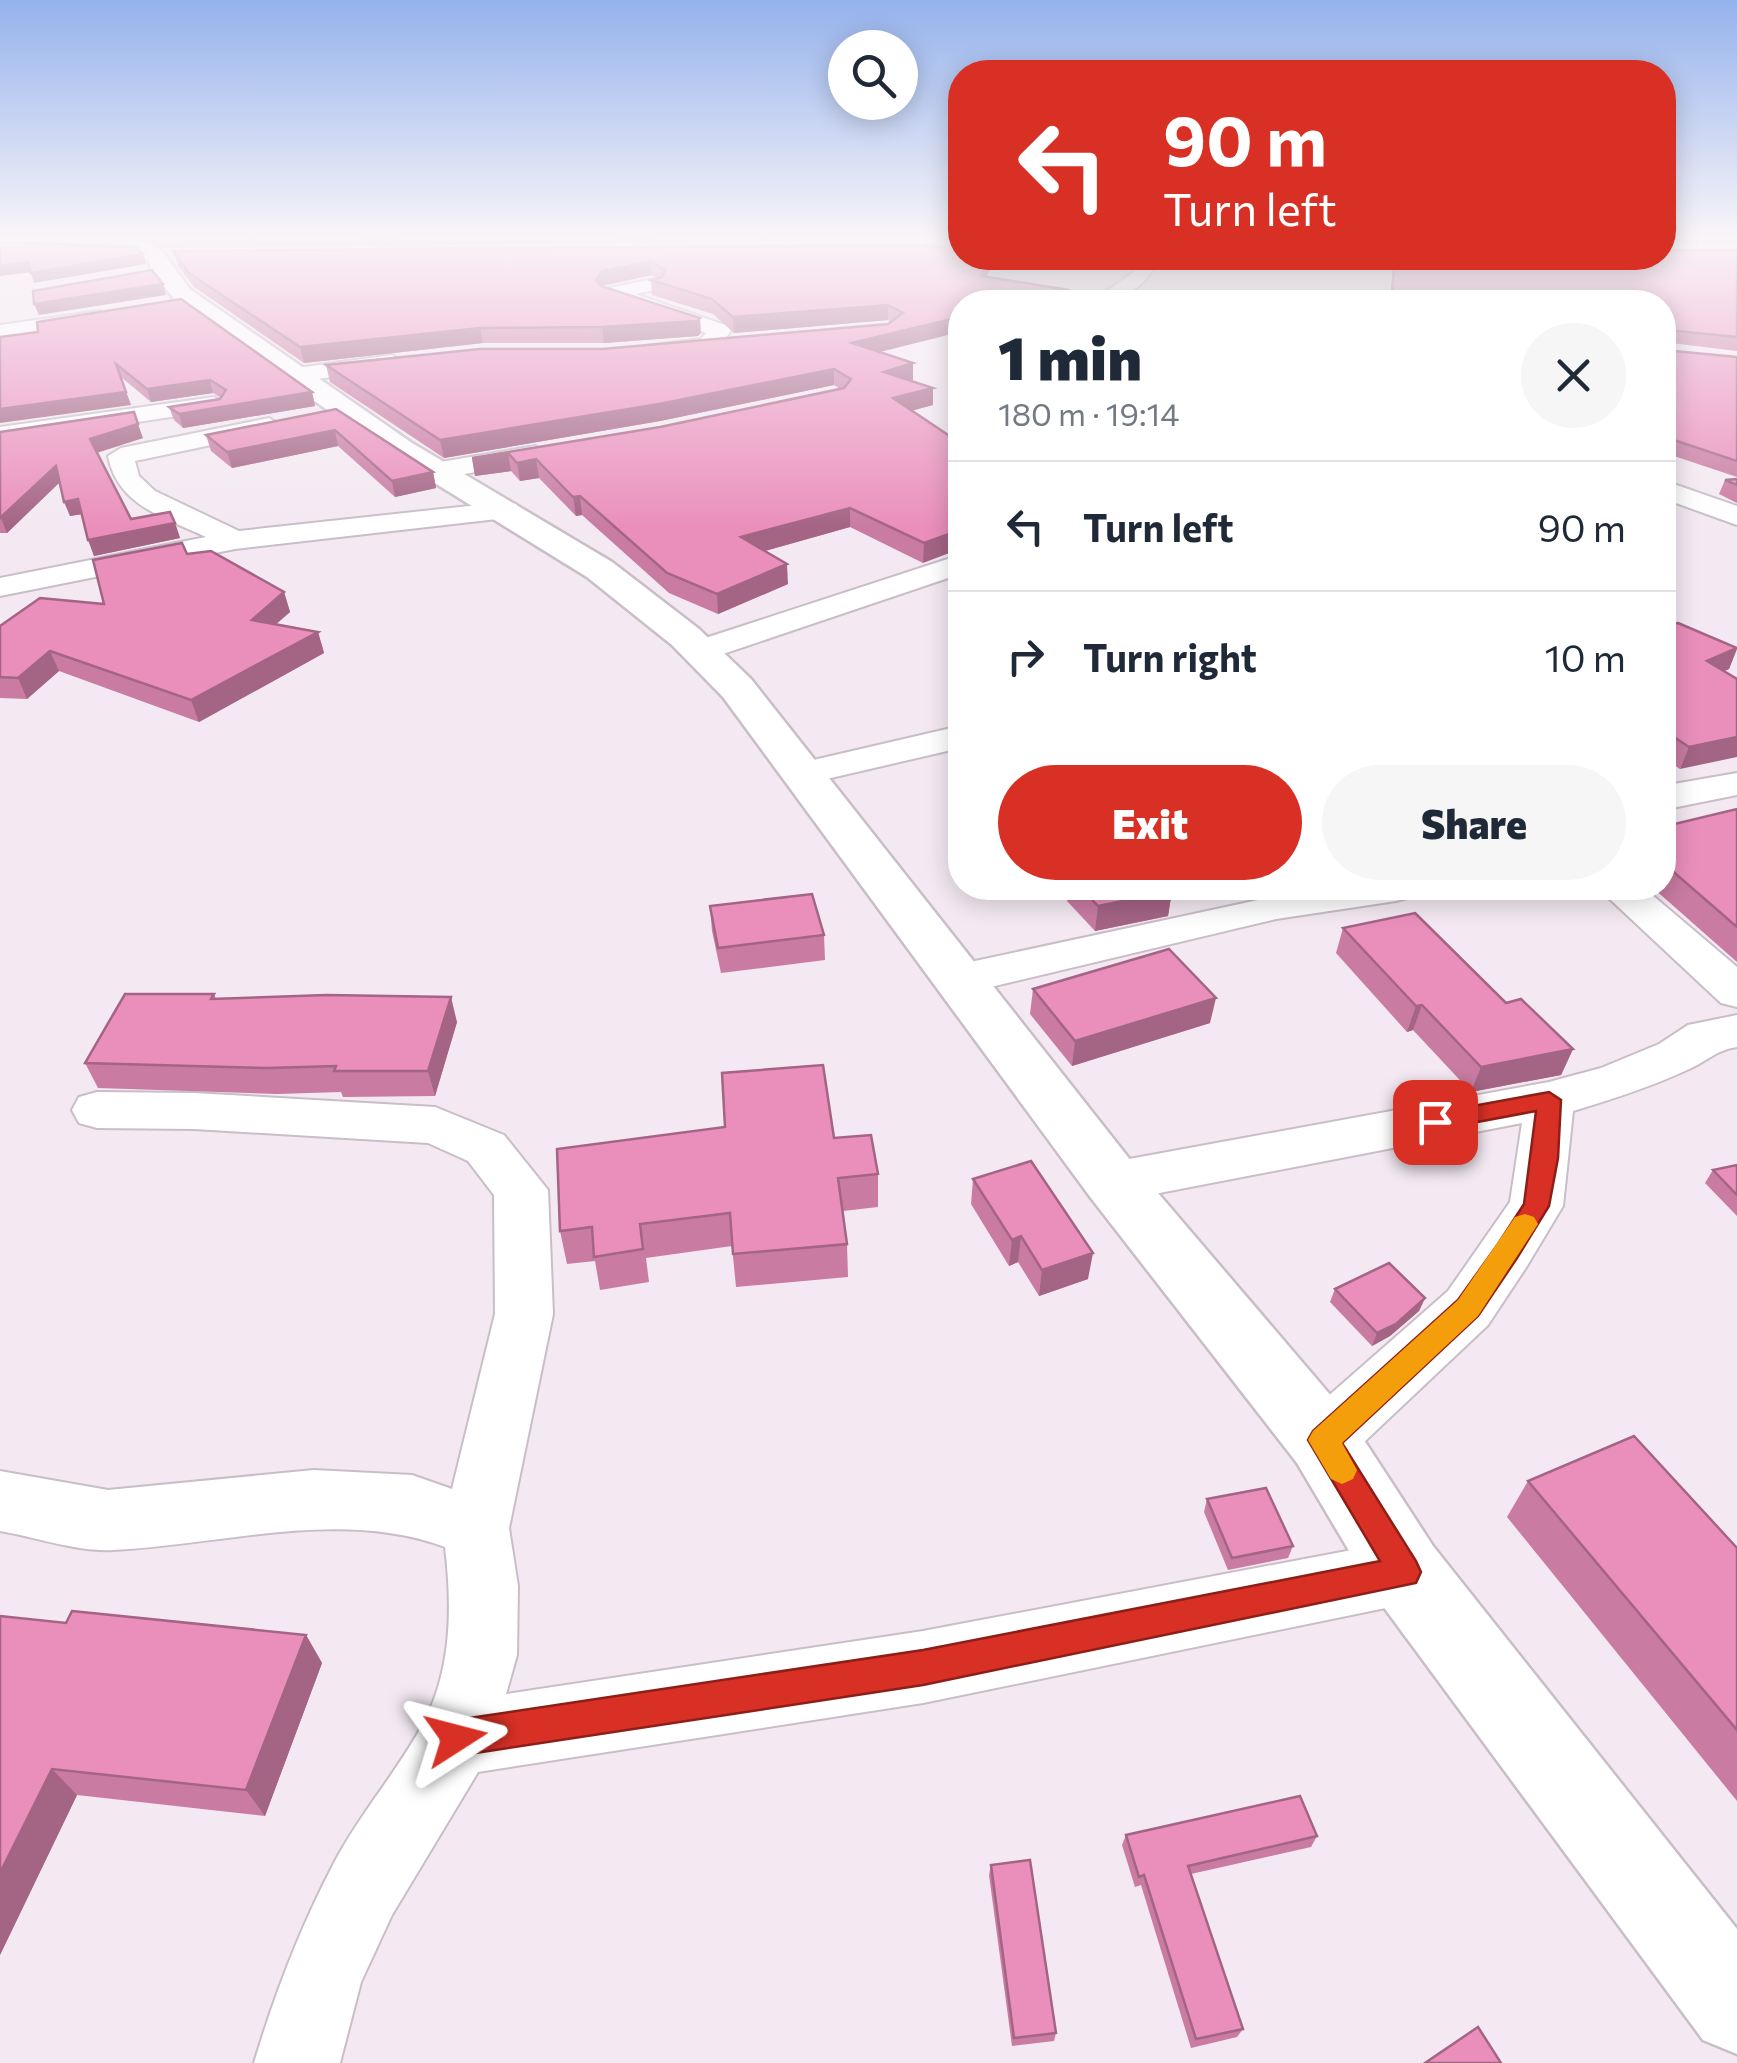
<!DOCTYPE html>
<html lang="en">
<head>
<meta charset="utf-8">
<style>
	body { margin:0; font-family:Commissioner,sans-serif; background:#f6f6f7; color:#1f2937; height:100vh; display:flex; flex-direction:column; font-size:38px; white-space:nowrap }
	* { box-sizing:border-box; margin:0 }
	p { font-size:32px; color:#747a83 }
	.icon { flex:none; width:55px; height:55px; fill:none; stroke:currentColor; stroke-width:2; stroke-linecap:round; stroke-linejoin:round }
	.map { position:relative; flex:1; overflow:hidden }
	.panel { position:absolute; left:948px; top:290px; width:728px; height:610px; display:flex; flex-direction:column; background:#fff; border-radius:40px; box-shadow:0 5px 25px #0003 }
	.panel>* { flex:none }
	.banner { position:absolute; left:948px; top:60px; width:728px; height:210px; border-radius:40px; box-shadow:0 5px 25px #0003; background:#d93025; color:#fff; overflow:hidden }
	.fabs { position:absolute; left:828px; top:30px; display:grid; gap:20px }
	.fabs a { display:grid; place-items:center; width:90px; height:90px; border-radius:50%; background:#fff; box-shadow:0 5px 25px #0003; font-size:50px }
	.pin { position:absolute; display:grid; place-items:center; width:85px; height:85px; color:#fff; margin:-42px; border-radius:20px; box-shadow:0 5px 15px #0006 }
	.me { position:absolute; width:110px; margin:-55px; rotate:81deg; stroke-linejoin:round; filter:drop-shadow(0 0 8px #0008) }
	.turn { display:flex; align-items:center; gap:35px; height:210px; padding:0 50px; font-size:45px }
	.turn .icon { width:130px; height:130px; stroke-width:2.5 }
	.turn b { display:block; font-size:70px; line-height:85px }
	.round { display:grid; place-items:center; flex:none; width:105px; height:105px; border-radius:52px; background:#f6f6f7 }
	.overview { display:flex; align-items:center; justify-content:space-between; height:170px; padding:0 50px }
	h1 { font-size:60px; font-weight:800; line-height:75px }
	.button { display:flex; gap:20px; margin-top:auto; padding:20px 50px }
	.button a { flex:1; height:115px; border-radius:60px; background:#d93025; color:#fff; font-size:40px; font-weight:800; line-height:115px; text-align:center }
	.button a+a { background:#f6f6f7; color:#1f2937 }
	ul { padding:0; list-style:none }
	li { display:flex; align-items:center; gap:30px; height:130px; padding:0 50px; border-top:2px solid #e0e1e3 }
	li div { flex:1 }
	li b { display:block; font-size:38px }
	li em { font-style:normal }
	.map>svg:first-child { display:block }
</style>
</head>
<body>
<div class="map">
<svg width="1737" height="2063" viewBox="0 0 1737 2063">
	<rect width="100%" height="100%" fill="#f4e9f2"/>
	<g fill="none" stroke-linecap="round" stroke-linejoin="round">
		<g stroke="#c9bec8" stroke-width="4">
			<g id="minor">
				<path d="M368,239h29l-55,20 -9,-6z"/>
				<path d="M621,239h28l-41,17 -9,-6z"/>
				<path d="M1141,258h18c-12,29 -37,44 -68,44l44,-31z"/>
				<path d="M653,279l10,6 -3,4 -25,5 93,32 3,5 -15,19 -70,6 -3,-5 3,-5 55,-7 5,-6 -105,-40 3,-4z"/>
				<path d="M100,311l7,2 4,4 -4,4 -107,16v-12z"/>
				<path d="M392,355l11,7 -3,5 -103,15 -12,-7 12,-7z"/>
				<path d="M214,397l12,7 -3,5 -223,34v-16z"/>
				<path d="M269,418l13,8 -4,5 -143,30 4,15 16,15 84,40 267,-29 10,2 4,6 -4,6 -10,2 -271,31 -235,47v-18l206,-41c-42,-20 -88,-31 -98,-81l13,-8z"/>
				<path d="M535,446l13,8 -4,6 -109,19 -13,-8 13,-8z"/>
				<path d="M1662,480l75,26v19l-75,-27z"/>
				<path d="M960,555v19l-246,83h-24l-5,-7 5,-7z"/>
				<path d="M960,726v22l-155,36 -13,-3 -6,-8 6,-8z"/>
				<path d="M1737,773v22l-75,15v-24z"/>
				<path d="M1314,888h103l-6,9 -15,4 -120,18 -315,75 -16,-5 -7,-10 7,-10 16,-5z"/>
				<path d="M1598,888h46l93,79v40l-16,-4z"/>
				<path d="M1737,1015v32c-21,3 -31,15 -50,23 -37,17 -74,29 -114,41l-10,95 -36,60 -39,59 -143,135 -22,8 -22,-8 -9,-20 9,-20 147,-129 62,-89 12,-79 -409,79 -19,-6 -8,-14 8,-14 19,-6 436,-80 52,-14 58,-24 29,-19z"/>
				<path d="M97,1092l97,1 241,14 69,28 44,55 5,124 -44,214 9,58 -1,69 -11,39 417,-63 482,-91 24,9 10,23 -10,23 -24,9 -482,99 -445,69 -86,143 -31,67 -21,81h-86c21,-70 46,-135 80,-200 26,-50 65,-93 91,-143 27,-53 27,-115 20,-173 -105,-39 -224,-2 -332,3 -36,2 -78,-13 -113,-19v-60l108,19 206,-20 98,5 40,14 43,-175 -1,-119 -26,-34 -40,-18 -234,-14 -97,-1 -18,-5 -7,-13 7,-13z"/>
			</g>
		</g>
		<g stroke="#c9bec8" stroke-width="5">
			<path id="tertiary" d="M118,239c49,0 46,19 73,51l221,153 200,119 87,67 52,50 384,487 214,251 84,129 304,383v125l-34,-14 -326,-442 -80,-135 -206,-265 -368,-501 -51,-52 -85,-68 -196,-121 -216,-156 -23,-29 -4,-12z"/>
		</g>
		<use href="#minor" fill="#fff" fill-rule="evenodd"/>
		<use href="#tertiary" fill="#fff" fill-rule="evenodd"/>
	</g>
	<g fill="#c97ba2">
		<path d="M142,239h790l-769,9z"/>
		<path d="M1662,239h75v4h-74z"/>
		<path d="M1666,250h71v101l-74,-9 1,8 73,7v120l-75,-25v-150h-272l4,-44h268z"/>
		<path d="M173,251l820,7 -1,6 -6,13 83,13 -1,12h-108l-81,50 34,11v17l-3,1 23,24 -21,5 48,33 -37,120 -73,-36 -85,24 23,33 -70,30 -49,-21 -87,-78 -6,1 -37,-38 -19,3 -9,-10 -36,5 -3,-18 188,-31 180,-38 -6,-4 -174,36 -216,37 -114,-76 -4,-17 276,-16 286,-25 3,-2 -3,-2 -154,13 -21,-19 -61,-19 -1,-15 6,-2 -5,-3 -49,11 98,47 -3,3 -94,7h-121l-179,20 -110,-76 -16,-21z"/>
		<path d="M0,337l312,55 3,14 -132,22 -9,-8 -5,-13 51,-8 1,-1 -8,-5 -62,9 -30,-25 10,28z"/>
		<path d="M336,409l97,63 3,16 -41,9 -57,-51 -106,22 -21,-17 -5,-16z"/>
		<path d="M0,432l143,6 -46,15 34,66 44,4 5,15 -86,18 -13,-42 -11,2 -10,-34 -53,51h-7z"/>
		<path d="M1737,479v24l-18,-9 6,-14z"/>
		<path d="M187,554l97,38 6,20 -14,12 42,8 6,21 -125,69 -140,-51 -32,28 -27,-1v-72l104,-22z"/>
		<path d="M1662,626l75,22 -8,21 -5,2 -44,98 -18,-12z"/>
		<path d="M1737,809v153l-84,-74h9v-61z"/>
		<path d="M1069,888h100l3,3 -4,25 -73,15 -28,-30z"/>
		<path d="M710,906l114,29 1,25 -104,13 -9,-42z"/>
		<path d="M1343,928l163,75 67,46 -12,26 -90,17 -58,-62 -6,2 -71,-79z"/>
		<path d="M1033,989l177,34 -138,43 -42,-52z"/>
		<path d="M214,994l2,5 241,23 -22,74 -92,1 -2,-5 -64,2 -179,-6 -13,-25z"/>
		<path d="M834,1138l44,36v33l-35,4 4,33 1,33 -112,10 -4,-41 -86,12 3,24 -49,8 -5,-29 -28,3 -7,-33z"/>
		<path d="M1737,1165v51l-32,-33 8,-13z"/>
		<path d="M973,1179l115,100 -49,17 -21,-34 -9,4 -38,-62z"/>
		<path d="M1335,1289l90,9 -6,13 -29,25 -18,10 -42,-44z"/>
		<path d="M1528,1481l209,67v253l-230,-284z"/>
		<path d="M1207,1499l86,47 -5,12 -60,12 -24,-58z"/>
		<path d="M66,1623l240,12 16,28 -57,153 -188,-21 -77,160z"/>
		<path d="M1126,1835l191,1 -6,11 -120,27 52,155 -6,8 -46,11 -50,-163 -6,2 -13,-42z"/>
		<path d="M991,1865l65,168 -2,8 -42,5 -23,-171z"/>
	</g>
	<g fill="#a46484">
		<path d="M143,254l3,10 -112,19 -3,-10z"/>
		<path d="M990,258h3l-1,6 -12,27 1,-15z"/>
		<path d="M651,261l1,14 -49,10 -5,10 -2,-15 6,-9z"/>
		<path d="M29,262l4,10 -33,4v-10z"/>
		<path d="M163,284l3,11 -127,20 -5,-11z"/>
		<path d="M1069,290l-1,12h-49z"/>
		<path d="M888,305v15l-154,13 -1,-16z"/>
		<path d="M960,317v15l-108,27v-16z"/>
		<path d="M700,318l1,15 -3,3 -94,7 -2,-16z"/>
		<path d="M480,328l3,15 -179,20 -4,-16z"/>
		<path d="M913,363v17l-29,9v-17z"/>
		<path d="M834,369v16l-174,36 -216,37 -4,-18z"/>
		<path d="M210,380l3,13 -62,9 -4,-13z"/>
		<path d="M933,388v17l-40,11v-18z"/>
		<path d="M126,392l5,13 -131,18v-14z"/>
		<path d="M312,392l3,14 -132,22 -4,-14z"/>
		<path d="M138,424l5,14 -48,15 -5,-14z"/>
		<path d="M335,430l3,16 -106,22 -5,-16z"/>
		<path d="M508,453l3,18 -36,5 -3,-18z"/>
		<path d="M536,459l3,19 -19,3 -3,-18z"/>
		<path d="M56,466l5,15 -54,52 -6,-15z"/>
		<path d="M433,472l3,16 -41,9 -3,-16z"/>
		<path d="M580,496l2,19 -6,1 -3,-19z"/>
		<path d="M78,499l5,15 -13,2 -6,-14z"/>
		<path d="M850,508v19l-107,30 -2,-20z"/>
		<path d="M175,523l5,15 -86,18 -6,-16z"/>
		<path d="M960,530v19l-37,14 1,-20z"/>
		<path d="M787,564l1,20 -70,30 -1,-20z"/>
		<path d="M284,592l6,20 -32,28 -6,-20z"/>
		<path d="M318,632l6,21 -125,69 -8,-22z"/>
		<path d="M1737,649l-8,20 -31,13 9,-21z"/>
		<path d="M50,651l9,20 -32,28 -9,-21z"/>
		<path d="M1737,737v20l-57,12 9,-22z"/>
		<path d="M1172,891l-4,25 -73,15 3,-25z"/>
		<path d="M451,997l6,25 -22,74 -7,-25z"/>
		<path d="M1216,998l-6,25 -138,43 3,-25z"/>
		<path d="M1422,1005l-9,25 -6,2 9,-26z"/>
		<path d="M1573,1049l-12,26 -90,17 10,-25z"/>
		<path d="M1021,1236l-3,26 -9,4 3,-26z"/>
		<path d="M1093,1253l-5,26 -49,17 3,-26z"/>
		<path d="M1425,1298l-6,13 -29,25 -18,10 5,-13z"/>
		<path d="M306,1635l16,28 -57,153 -19,-26z"/>
		<path d="M52,1769l25,26 -77,160v-82z"/>
	</g>
	<g fill="#ea8fbc" stroke="#a46484" stroke-width="2.5">
		<path d="M0,242l136,5 7,7 -112,19 -2,-11 -29,4z"/>
		<path d="M917,245l43,3v10h30l-9,18 88,14 -50,12h-59v15l-108,26 61,20 -29,9 49,16 -40,10 67,45v87l-36,13 -74,-35 -109,29 46,27 -70,30 -50,-21 -87,-77 -7,1 -37,-38 -19,4 -9,-10 -36,5 188,-31 184,-39 7,-9 -17,-10 -175,35 -219,36 -114,-75 154,-16h122l286,-25 15,-11 -15,-8 -155,12 -21,-18 -61,-19 11,-3 3,-7 -14,-9 -49,10 -6,9 5,6 99,32 -3,3 -95,6 -122,1 -180,19 -111,-74 -16,-22z"/>
		<path d="M1662,247l4,3h71v87l-70,-7 -4,3 1,17 73,7v104l-75,-25v-134h-271l4,-44h267z"/>
		<path d="M152,270l11,14 -129,20 -1,-13z"/>
		<path d="M1320,297l50,5h-55z"/>
		<path d="M181,299l131,93 -133,22 -10,-7 51,-8 6,-9 -16,-10 -63,9 -31,-25 10,28 -126,17v-72l38,-5 -1,-10z"/>
		<path d="M336,409l97,63 -41,9 -57,-51 -108,22 -21,-17z"/>
		<path d="M134,412l4,12 -48,15 41,80 39,-7 5,11 -87,17 -10,-41 -14,3 -8,-36 -56,52v-86z"/>
		<path d="M1737,479v6l-12,-5z"/>
		<path d="M182,543l5,11 24,-3 73,41 -32,28 66,12 -127,68 -141,-49 -32,27 -18,-1v-51l40,-28 64,6 -11,-44z"/>
		<path d="M1678,623l59,25 -30,13 30,18v58l-48,10 -27,-18v-103z"/>
		<path d="M1737,809v118l-75,-65v-35z"/>
		<path d="M1081,888h88l3,3 -74,15z"/>
		<path d="M812,894l12,41 -106,13 -8,-42z"/>
		<path d="M1415,913l91,90 15,-4 52,50 -92,18 -59,-62 -6,1 -73,-78z"/>
		<path d="M1169,949l47,49 -141,43 -42,-52z"/>
		<path d="M125,994h89l-3,5 115,-4 125,2 -23,74h-94l2,-5 -69,2 -182,-5z"/>
		<path d="M823,1065l11,73 37,-3 7,39 -40,4 9,66 -114,10 -3,-41 -90,11 3,25 -49,8 -2,-30 -32,4 -3,-82 168,-22 -3,-54z"/>
		<path d="M1031,1161l62,92 -51,17 -21,-34 -9,4 -39,-61z"/>
		<path d="M1737,1165v30l-24,-25z"/>
		<path d="M1389,1263l36,35 -29,26 -19,9 -42,-44z"/>
		<path d="M1634,1436l103,112v182l-209,-249z"/>
		<path d="M1266,1488l27,58 -61,12 -25,-59z"/>
		<path d="M72,1611l234,24 -60,155 -194,-21 -52,104v-257l66,7z"/>
		<path d="M1300,1796l17,40 -129,30 55,163 -47,10 -52,-164 -5,2 -13,-42z"/>
		<path d="M1030,1860l26,173 -42,5 -23,-173z"/>
		<path d="M1478,2027l23,36h-76z"/>
	</g>
	<linearGradient id="sky" x2="0" y2="1"><stop stop-color="#94b2ec"/><stop offset="0.45" stop-color="#faf5f9"/><stop offset="1" stop-color="#faf5f9" stop-opacity="0"/></linearGradient>
	<rect width="1737" height="528" fill="url(#sky)"/>
	<path fill="#d93025" stroke="#8d1f18" stroke-width="2.5" d="M1549,1092l12,8 -3,58 -9,48 -32,52 -39,58 -136,127 74,118 5,11 -5,11 -493,102 -467,71 -12,-6 -6,-12 6,-12 12,-6 467,-70 457,-89 -72,-121 5,-9 145,-131 40,-56 26,-40 12,-93 -101,19 -12,-8 12,-9z"/>
	<path fill="#f59e0b" d="M1525,1214l9,3 4,7 -60,92 -136,127 15,27 -4,9 -11,5 -11,-5 -23,-39 5,-9 145,-131 57,-83z"/>
</svg>
<div class="fabs">
<a><svg class="icon" aria-label="search" viewBox="0 0 24 24"><circle cx="10" cy="10" r="6"/><path d="M15 15l6 6"/></svg></a>
</div>
<div class="pin" style="left:1435px;top:1122px;background:#d93025"><svg class="icon" aria-label="arrive" viewBox="0 0 24 24"><path d="M6 21V4h12l-3 4 3 4H6"/></svg></div>
<svg class="me" style="left:456px;top:1738px" viewBox="-20 -20 40 40"><path d="M0-17L14 15 0 8-14 15z" fill="#d93025" stroke="#fff" stroke-width="4"/></svg>
<div class="banner">
<div class="turn"><svg class="icon" aria-label="left" viewBox="0 0 24 24"><path d="M17 20v-9H6M10 6l-5 5 5 5"/></svg><div><b>90 m</b>Turn left</div></div>
</div>
<section class="panel">
<div class="overview"><div><h1>1 min</h1><p>180 m · 19:14</p></div><a class="round"><svg class="icon" aria-label="close" viewBox="0 0 24 24"><path d="M6 6l12 12M18 6L6 18"/></svg></a></div>
<ul>
<li><svg class="icon" aria-label="left" viewBox="0 0 24 24"><path d="M17 20v-9H6M10 6l-5 5 5 5"/></svg><div><b>Turn left</b></div><em>90 m</em></li>
<li><svg class="icon" aria-label="right" viewBox="0 0 24 24"><path d="M7 20v-9h11M14 6l5 5-5 5"/></svg><div><b>Turn right</b></div><em>10 m</em></li>
</ul>
<div class="button"><a>Exit</a><a>Share</a></div>
</section>
</div>
</body>
</html>
